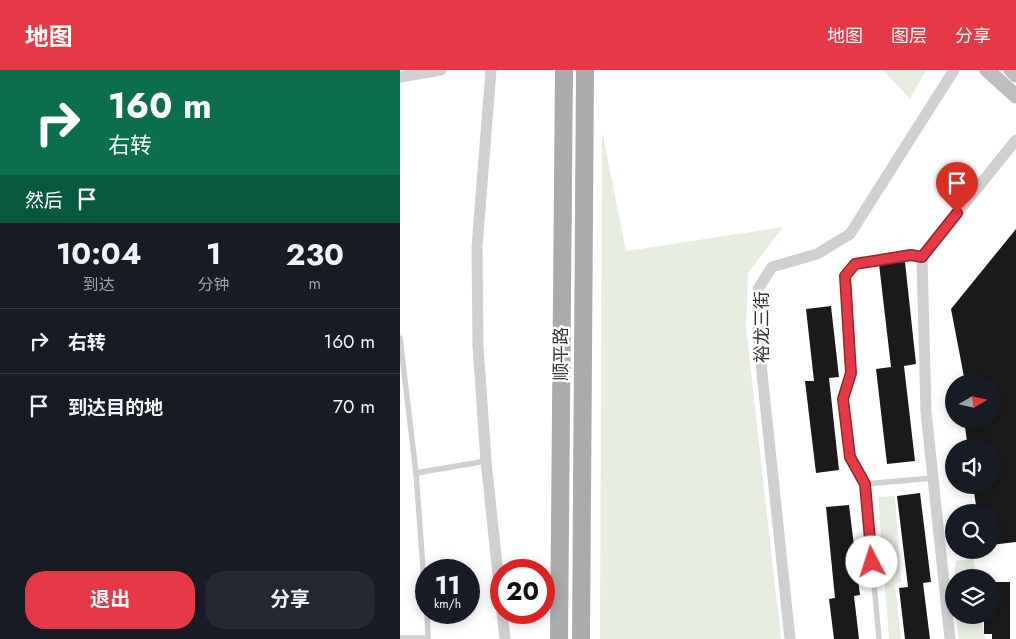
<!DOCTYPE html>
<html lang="zh">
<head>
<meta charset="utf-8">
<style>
	body { margin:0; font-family:Jost,"Noto Sans SC",sans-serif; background:#242831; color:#f1f3f6; height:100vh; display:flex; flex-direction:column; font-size:19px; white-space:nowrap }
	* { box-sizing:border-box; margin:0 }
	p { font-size:16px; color:#9ea1a6 }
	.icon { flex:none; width:28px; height:28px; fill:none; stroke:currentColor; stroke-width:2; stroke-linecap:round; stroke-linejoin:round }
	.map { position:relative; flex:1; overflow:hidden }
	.drawer { display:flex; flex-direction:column; background:#171b24; width:400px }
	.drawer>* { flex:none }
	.hud { background:#0b6e4f; color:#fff; overflow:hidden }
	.needle { width:32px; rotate:81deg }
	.tools { position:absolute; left:545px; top:304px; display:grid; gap:10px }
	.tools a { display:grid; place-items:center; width:55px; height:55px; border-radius:50%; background:#171b24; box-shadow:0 2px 12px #0003; font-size:25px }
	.speed { position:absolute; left:15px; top:489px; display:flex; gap:10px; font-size:25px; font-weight:700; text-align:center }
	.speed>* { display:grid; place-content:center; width:65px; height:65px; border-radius:50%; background:#171b24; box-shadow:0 2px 12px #0003; line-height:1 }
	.speed small { font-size:12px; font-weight:400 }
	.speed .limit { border:8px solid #d22; background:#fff; color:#111 }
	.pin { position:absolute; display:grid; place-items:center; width:42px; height:42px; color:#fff; margin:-51px -21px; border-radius:50% 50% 50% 0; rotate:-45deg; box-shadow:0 0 5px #0007 }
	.pin .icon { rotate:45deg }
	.me { position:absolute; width:55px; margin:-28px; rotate:355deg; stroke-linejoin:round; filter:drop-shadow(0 0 4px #0008) }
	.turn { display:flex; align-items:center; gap:18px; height:105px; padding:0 25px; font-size:22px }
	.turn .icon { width:65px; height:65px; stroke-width:2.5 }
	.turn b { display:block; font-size:35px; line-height:42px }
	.then { display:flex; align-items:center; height:48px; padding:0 25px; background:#0003; gap:10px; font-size:19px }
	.eta { display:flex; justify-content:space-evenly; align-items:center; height:85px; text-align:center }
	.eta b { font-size:30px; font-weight:700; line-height:35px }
	.action { display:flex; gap:10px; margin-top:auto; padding:10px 25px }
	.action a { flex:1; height:58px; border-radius:20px; background:#e63946; color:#fff; font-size:20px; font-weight:700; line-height:58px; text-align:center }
	.action a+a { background:#242831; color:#f1f3f6 }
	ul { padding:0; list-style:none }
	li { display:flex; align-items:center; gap:15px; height:65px; padding:0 25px; border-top:1px solid #363941 }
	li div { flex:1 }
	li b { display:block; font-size:19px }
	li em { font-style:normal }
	header { display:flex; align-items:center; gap:30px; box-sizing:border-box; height:70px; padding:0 25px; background:#e63946; color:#fff }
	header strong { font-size:24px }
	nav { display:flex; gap:28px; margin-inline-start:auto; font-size:18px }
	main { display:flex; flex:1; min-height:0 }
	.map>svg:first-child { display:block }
</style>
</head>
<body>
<header>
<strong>地图</strong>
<nav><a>地图</a><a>图层</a><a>分享</a></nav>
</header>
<main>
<section class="drawer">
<div class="hud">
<div class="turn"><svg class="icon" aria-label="right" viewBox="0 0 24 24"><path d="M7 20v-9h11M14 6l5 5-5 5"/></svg><div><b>160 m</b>右转</div></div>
<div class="then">然后<svg class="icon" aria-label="arrive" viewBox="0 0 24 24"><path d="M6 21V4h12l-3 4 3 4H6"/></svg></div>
</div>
<div class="eta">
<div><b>10:04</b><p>到达</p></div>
<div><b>1</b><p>分钟</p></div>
<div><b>230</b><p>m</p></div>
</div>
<ul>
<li><svg class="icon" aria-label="right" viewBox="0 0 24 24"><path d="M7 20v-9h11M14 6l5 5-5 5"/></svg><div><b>右转</b></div><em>160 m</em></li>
<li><svg class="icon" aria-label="arrive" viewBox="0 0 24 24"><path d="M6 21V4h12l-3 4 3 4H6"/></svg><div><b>到达目的地</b></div><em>70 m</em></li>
</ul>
<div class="action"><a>退出</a><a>分享</a></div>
</section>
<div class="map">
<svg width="616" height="569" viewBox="0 0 616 569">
	<rect width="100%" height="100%" fill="#fff"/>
	<g fill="#e6ecdf">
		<path d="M483,0h43l-16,29z"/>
		<path d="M202,61l24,120 157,-24 -35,46 -2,54 35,312h-181z"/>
		<path d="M495,426l6,86 -6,3 6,54h-12l-11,-142z"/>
		<path d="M573,489l3,18h-22l2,-16z"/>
		<path d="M556,545h25l4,24h-26z"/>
	</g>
	<g fill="#1a1a1a">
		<path d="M616,159v313l-25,3v-33h-14l-4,-27h18v-37h-23l-4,-28h27v-38h-26l-14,-73z"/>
		<path d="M505,192l11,102 -12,2 11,95 -28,3 -11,-95 15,-2 -12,-103z"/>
		<path d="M431,236l8,71 -10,1 10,92 -23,3 -11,-92h9l-8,-72z"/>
		<path d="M520,423l11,89 -8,1 7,56h-25l-6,-51 9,-1 -11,-91z"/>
		<path d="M449,435l11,90 -6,1 5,43h-25l-5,-40 6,-1 -9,-91z"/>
		<path d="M591,512h19v57h-18v-5h-8v-19h7z"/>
	</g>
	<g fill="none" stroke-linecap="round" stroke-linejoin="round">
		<g stroke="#d0d0d0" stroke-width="5.5">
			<path d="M0,268l16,135"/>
			<path d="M465,414l68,-6"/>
			<path d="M26,539l-10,-136 70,-12"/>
			<path d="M0,568h28l-1,-26"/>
			<path d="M479,569l-14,-155 -15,-27 -7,-58 8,-26 -6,-97 10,-13 56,-8 11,2"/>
		</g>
		<g stroke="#d0d0d0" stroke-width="11">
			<path d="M91,0l-14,177 1,99 8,115 15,142"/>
			<path d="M0,7l41,-7"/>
			<path d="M102,542l3,27"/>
			<path d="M390,569l-32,-304v-46l14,-22 45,-13 33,-20 104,-164"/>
			<path d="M550,569l-24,-227 -4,-155 94,-117"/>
		</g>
		<g stroke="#bdbdbd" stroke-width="15">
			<path d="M587,0l29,26"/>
			<path d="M611,0l5,5"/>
		</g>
		<g stroke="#ababab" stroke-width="18">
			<path d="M159,569l5,-569"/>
			<path d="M181,569l4,-569"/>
		</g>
	</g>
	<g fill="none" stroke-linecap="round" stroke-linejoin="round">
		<g stroke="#96252e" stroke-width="12">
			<path id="route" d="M472,492l-7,-78 -15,-27 -7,-58 8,-26 -6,-97 10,-12 56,-9 11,2 35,-44"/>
		</g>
		<use href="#route" stroke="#e63946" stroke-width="9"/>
	</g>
	<g text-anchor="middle" stroke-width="5" stroke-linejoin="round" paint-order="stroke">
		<g font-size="18" fill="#333" stroke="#fff">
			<text transform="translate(362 257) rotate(-90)" y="6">裕龙三街</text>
			<text transform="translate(161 284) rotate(-90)" y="6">顺平路</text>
		</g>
	</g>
</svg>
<div class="tools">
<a><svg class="needle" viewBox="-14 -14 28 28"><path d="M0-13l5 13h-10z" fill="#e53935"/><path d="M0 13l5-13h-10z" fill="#9ea1a6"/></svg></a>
<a><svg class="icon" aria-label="sound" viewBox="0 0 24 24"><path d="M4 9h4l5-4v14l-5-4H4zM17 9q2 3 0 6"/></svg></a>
<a><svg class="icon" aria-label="search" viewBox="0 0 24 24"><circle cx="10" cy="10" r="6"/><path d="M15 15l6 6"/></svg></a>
<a><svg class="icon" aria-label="layers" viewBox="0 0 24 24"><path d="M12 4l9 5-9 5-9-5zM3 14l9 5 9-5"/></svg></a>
</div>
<div class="speed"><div>11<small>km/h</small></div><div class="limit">20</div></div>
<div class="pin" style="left:557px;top:143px;background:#d93025"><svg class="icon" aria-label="arrive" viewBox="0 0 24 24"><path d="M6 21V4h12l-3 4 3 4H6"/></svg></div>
<svg class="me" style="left:472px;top:492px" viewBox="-20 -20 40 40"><circle r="19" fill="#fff"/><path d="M0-13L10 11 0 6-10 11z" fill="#e63946"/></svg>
</div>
</main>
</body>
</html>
